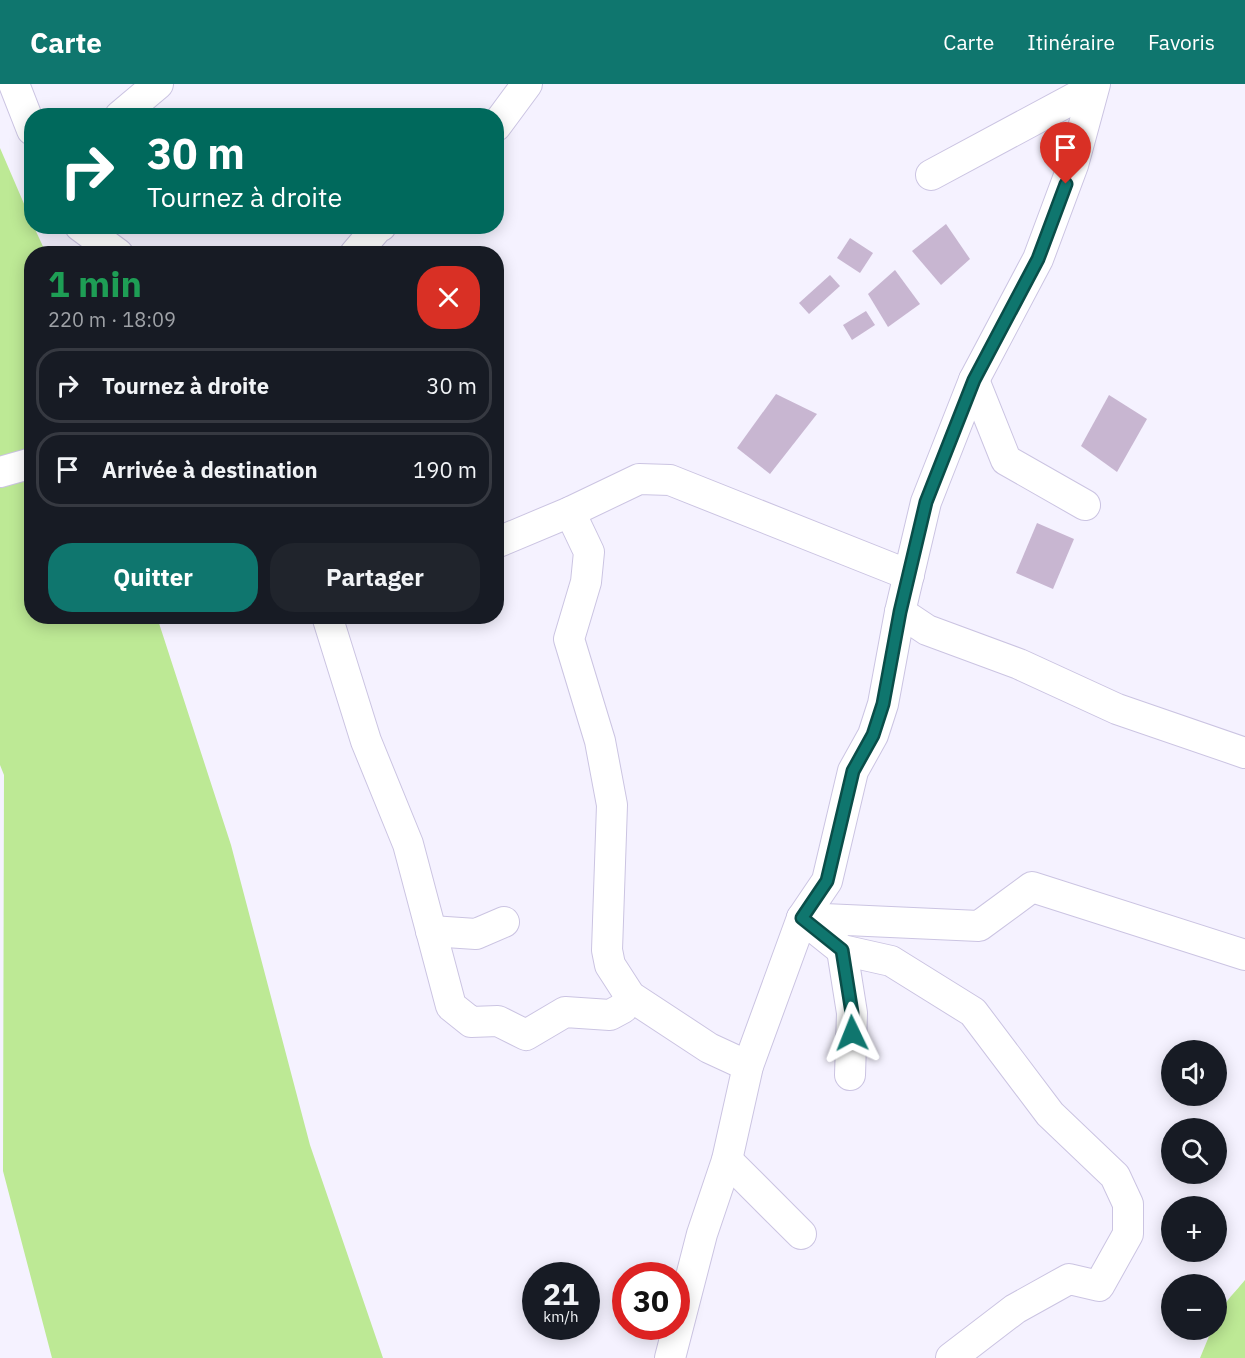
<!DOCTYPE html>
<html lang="fr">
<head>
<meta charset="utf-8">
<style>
	body { margin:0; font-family:"IBM Plex Sans",sans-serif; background:#20242c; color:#f1f3f6; height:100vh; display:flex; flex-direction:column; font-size:22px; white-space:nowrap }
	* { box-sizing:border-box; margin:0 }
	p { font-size:20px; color:#9ea1a6 }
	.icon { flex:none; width:33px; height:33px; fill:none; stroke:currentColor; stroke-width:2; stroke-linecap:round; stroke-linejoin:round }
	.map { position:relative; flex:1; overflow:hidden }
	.sheet { position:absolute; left:24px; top:162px; width:480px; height:378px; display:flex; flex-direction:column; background:#171b24; border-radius:24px; box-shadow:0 3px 15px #0003 }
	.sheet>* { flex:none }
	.banner { position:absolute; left:24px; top:24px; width:480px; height:126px; border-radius:24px; box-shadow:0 3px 15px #0003; background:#00695c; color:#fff; overflow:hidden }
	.fabs { position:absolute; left:1161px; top:956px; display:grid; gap:12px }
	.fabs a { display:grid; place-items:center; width:66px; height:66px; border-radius:50%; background:#171b24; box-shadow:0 3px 15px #0003; font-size:30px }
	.speed { position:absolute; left:522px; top:1178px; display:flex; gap:12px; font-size:30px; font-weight:700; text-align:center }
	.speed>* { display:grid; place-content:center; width:78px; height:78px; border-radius:50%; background:#171b24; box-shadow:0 3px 15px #0003; line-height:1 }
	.speed small { font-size:15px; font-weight:400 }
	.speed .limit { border:9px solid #d22; background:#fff; color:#111 }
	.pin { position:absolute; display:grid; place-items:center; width:51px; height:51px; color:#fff; margin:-62px -26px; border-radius:50% 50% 50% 0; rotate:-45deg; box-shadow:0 0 6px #0007 }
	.pin .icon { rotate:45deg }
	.me { position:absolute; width:66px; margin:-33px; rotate:358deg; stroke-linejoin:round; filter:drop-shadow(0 0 4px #0008) }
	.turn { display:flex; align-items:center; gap:21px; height:126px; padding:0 24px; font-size:27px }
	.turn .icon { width:78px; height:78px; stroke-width:2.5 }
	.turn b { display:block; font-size:42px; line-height:51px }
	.round { display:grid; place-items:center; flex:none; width:63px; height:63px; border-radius:24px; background:#20242c }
	.head { display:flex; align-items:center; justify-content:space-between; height:102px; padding:0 24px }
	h1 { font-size:36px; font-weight:700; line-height:45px; color:#1e9e55 }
	.primary-button { display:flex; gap:12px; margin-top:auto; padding:12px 24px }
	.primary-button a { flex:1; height:69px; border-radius:24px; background:#0f766e; color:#fff; font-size:24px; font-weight:700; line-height:69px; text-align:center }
	.primary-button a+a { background:#20242c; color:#f1f3f6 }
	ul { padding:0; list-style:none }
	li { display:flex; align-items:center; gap:18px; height:75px; margin:0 12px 9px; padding:0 12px; border:3px solid #363941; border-radius:24px }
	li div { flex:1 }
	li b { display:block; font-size:22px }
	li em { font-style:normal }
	header { display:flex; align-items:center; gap:36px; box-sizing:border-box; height:84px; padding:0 30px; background:#0f766e; color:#fff }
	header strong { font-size:28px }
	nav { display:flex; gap:33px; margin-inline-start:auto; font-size:21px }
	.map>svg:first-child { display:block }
</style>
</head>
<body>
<header>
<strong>Carte</strong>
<nav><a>Carte</a><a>Itinéraire</a><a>Favoris</a></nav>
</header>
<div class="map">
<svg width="1245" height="1274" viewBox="0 0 1245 1274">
	<rect width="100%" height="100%" fill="#f5f2ff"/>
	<g fill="#bde995">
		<path d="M0,64l31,72 1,6 2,1 12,26 -14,1v362l125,1 74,228 79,300 73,213h-331l-49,-187 1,-396 -4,-10z"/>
		<path d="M1245,1196v78h-45l12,-29h4c0,-20 17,-34 29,-49z"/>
	</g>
	<g fill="#c8b6d1">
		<path d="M946,140l24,35 -29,26 -29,-34z"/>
		<path d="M850,154l23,15 -13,20 -23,-15z"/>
		<path d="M895,186l25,34 -32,23 -20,-33z"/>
		<path d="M830,191l10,11 -31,28 -10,-11z"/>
		<path d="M866,227l9,14 -23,15 -9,-15z"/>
		<path d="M776,310l41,20 -47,60 -33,-26z"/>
		<path d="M1109,311l38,24 -30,53 -36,-26z"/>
		<path d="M1037,439l37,16 -21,50 -37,-16z"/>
	</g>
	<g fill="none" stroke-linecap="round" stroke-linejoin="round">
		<g stroke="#cbc4e2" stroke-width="32">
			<g id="minor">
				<path d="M14,0l18,46"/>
				<path d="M120,32l38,-32"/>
				<path d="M496,42l31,-42"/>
				<path d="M931,91l162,-87"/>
				<path d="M80,142l38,28"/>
				<path d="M355,170l23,-27 3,-1"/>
				<path d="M974,296l32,80 79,45"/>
				<path d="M0,388l32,-9"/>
				<path d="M570,428l19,40 -3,30 -17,57 31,102 12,64 -5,145 3,15 20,31 79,52 39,18"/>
				<path d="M496,459l74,-31 69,-33 31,1 239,95"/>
				<path d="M900,528l27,18 92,34 98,45 128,44"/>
				<path d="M327,532l39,125 42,103 43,162 20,16 27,-1 28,14 39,-23 45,3 13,-7 7,-12"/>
				<path d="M802,834l40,32 49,11 82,51 77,102 65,62 13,28v30l-29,52 -30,-7 -54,30 -64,49"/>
				<path d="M802,834l177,8 53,-39 213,68"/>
				<path d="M431,847l45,3 28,-12"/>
				<path d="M842,866l10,63 -2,62"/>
				<path d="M727,1076l74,74"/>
				<path d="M670,1274l32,-124 25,-74 21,-94 54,-148 25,-37 26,-110 20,-36 10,-31 17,-92 26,-110 48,-122 64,-121 35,-94 22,-81"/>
			</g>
		</g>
		<use href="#minor" stroke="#fff" stroke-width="30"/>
	</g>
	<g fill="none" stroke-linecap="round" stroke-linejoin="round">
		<g stroke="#0a4d48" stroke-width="15">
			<path id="route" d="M852,949v-20l-10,-63 -40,-32 25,-37 26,-110 20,-36 10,-31 17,-92 26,-110 48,-122 64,-121 28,-75"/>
		</g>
		<use href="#route" stroke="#0f766e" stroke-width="10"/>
	</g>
</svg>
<div class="fabs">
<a><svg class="icon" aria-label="sound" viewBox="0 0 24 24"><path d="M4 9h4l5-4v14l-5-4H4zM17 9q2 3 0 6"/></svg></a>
<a><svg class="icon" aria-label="search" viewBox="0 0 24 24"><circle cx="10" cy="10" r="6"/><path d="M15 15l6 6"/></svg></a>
<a>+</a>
<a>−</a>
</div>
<div class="speed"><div>21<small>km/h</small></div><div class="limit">30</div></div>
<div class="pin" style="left:1066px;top:100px;background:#d93025"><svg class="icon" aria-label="arrive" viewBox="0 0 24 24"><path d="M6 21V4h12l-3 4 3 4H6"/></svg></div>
<svg class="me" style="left:852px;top:949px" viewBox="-20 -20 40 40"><path d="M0-17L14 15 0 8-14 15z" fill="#0f766e" stroke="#fff" stroke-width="4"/></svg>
<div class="banner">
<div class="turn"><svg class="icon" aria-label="right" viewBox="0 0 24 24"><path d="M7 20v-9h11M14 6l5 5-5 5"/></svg><div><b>30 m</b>Tournez à droite</div></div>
</div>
<section class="sheet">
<div class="head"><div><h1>1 min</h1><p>220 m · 18:09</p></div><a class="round" style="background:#d93025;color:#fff"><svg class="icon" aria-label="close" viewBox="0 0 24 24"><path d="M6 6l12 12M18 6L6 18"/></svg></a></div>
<ul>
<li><svg class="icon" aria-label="right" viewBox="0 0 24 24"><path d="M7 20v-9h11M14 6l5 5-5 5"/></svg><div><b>Tournez à droite</b></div><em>30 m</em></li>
<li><svg class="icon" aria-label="arrive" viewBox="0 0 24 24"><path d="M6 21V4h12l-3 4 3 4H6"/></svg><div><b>Arrivée à destination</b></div><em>190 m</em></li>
</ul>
<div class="primary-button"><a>Quitter</a><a>Partager</a></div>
</section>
</div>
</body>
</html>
